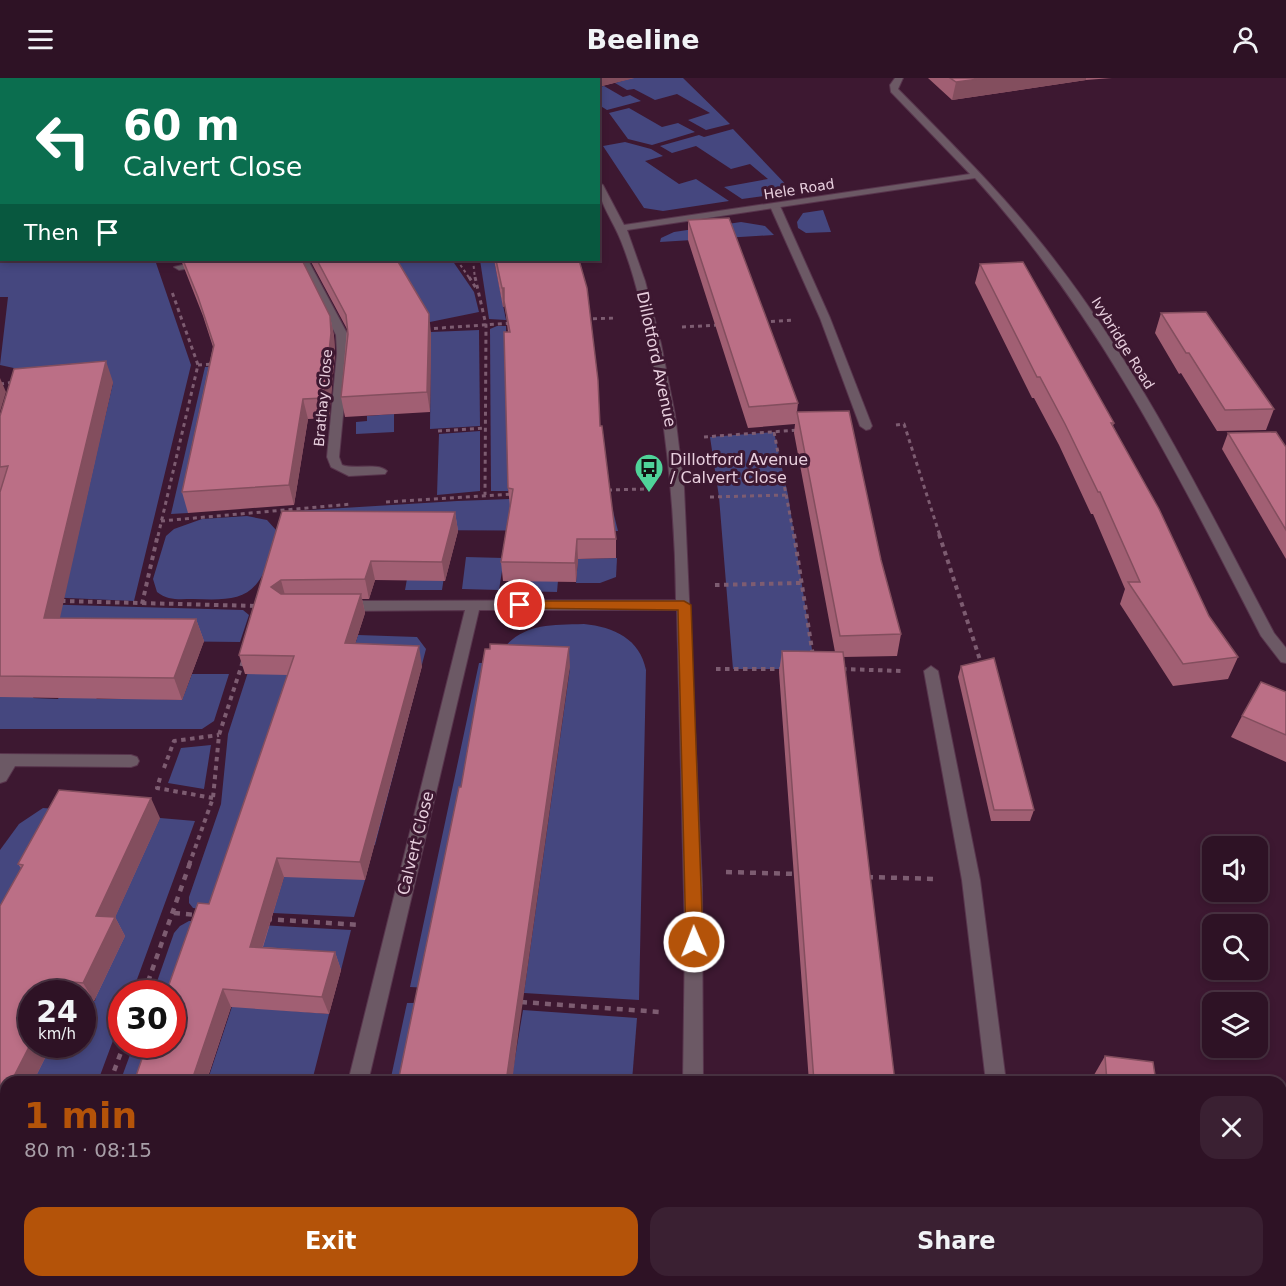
<!DOCTYPE html>
<html lang="en">
<head>
<meta charset="utf-8">
<style>
	body { margin:0; font-family:"DejaVu Sans",sans-serif; background:#3a2032; color:#f1f3f6; height:100vh; display:flex; flex-direction:column; font-size:22px; white-space:nowrap }
	* { box-sizing:border-box; margin:0 }
	p { font-size:20px; color:#a79ea7 }
	.icon { flex:none; width:33px; height:33px; fill:none; stroke:currentColor; stroke-width:2; stroke-linecap:round; stroke-linejoin:round }
	.map { position:relative; flex:1; overflow:hidden }
	.sheet { position:absolute; left:0px; top:998px; width:1287px; height:212px; display:flex; flex-direction:column; background:#2e1225; border-radius:18px 18px 0 0; box-shadow:0 3px 9px #0003,0 0 0 2px #493242 }
	.sheet>* { flex:none }
	.guide { position:absolute; left:0px; top:0px; width:600px; height:183px; box-shadow:0 3px 9px #0003,0 0 0 2px #493242; background:#0b6e4f; color:#fff; overflow:hidden }
	.controls { position:absolute; left:1202px; top:758px; display:grid; gap:12px }
	.controls a { display:grid; place-items:center; width:66px; height:66px; border-radius:12px; background:#2e1225; box-shadow:0 3px 9px #0003,0 0 0 2px #493242; font-size:30px }
	.speed { position:absolute; left:18px; top:902px; display:flex; gap:12px; font-size:30px; font-weight:700; text-align:center }
	.speed>* { display:grid; place-content:center; width:78px; height:78px; border-radius:50%; background:#2e1225; box-shadow:0 3px 9px #0003,0 0 0 2px #493242; line-height:1 }
	.speed small { font-size:15px; font-weight:400 }
	.speed .limit { border:9px solid #d22; background:#fff; color:#111 }
	.pin { position:absolute; display:grid; place-items:center; width:51px; height:51px; color:#fff; margin:-26px; border:3px solid #fff; border-radius:50%; box-shadow:0 2px 6px #0007 }
	.me { position:absolute; width:66px; margin:-33px; rotate:359deg; stroke-linejoin:round; filter:drop-shadow(0 0 4px #0008) }
	.turn { display:flex; align-items:center; gap:21px; height:126px; padding:0 24px; font-size:27px }
	.turn .icon { width:78px; height:78px; stroke-width:2.5 }
	.turn b { display:block; font-size:42px; line-height:51px }
	.then { display:flex; align-items:center; height:57px; padding:0 24px; background:#0003; gap:12px; font-size:22px }
	.round { display:grid; place-items:center; flex:none; width:63px; height:63px; border-radius:18px; background:#3a2032 }
	.head { display:flex; align-items:center; justify-content:space-between; height:102px; padding:0 24px }
	h1 { font-size:36px; font-weight:600; line-height:45px; color:#b45309 }
	.primary-button { display:flex; gap:12px; margin-top:auto; padding:12px 24px }
	.primary-button a { flex:1; height:69px; border-radius:18px; background:#b45309; color:#fff; font-size:24px; font-weight:600; line-height:69px; text-align:center }
	.primary-button a+a { background:#3a2032; color:#f1f3f6 }
	header { display:flex; justify-content:space-between; align-items:center; height:78px; padding:0 24px; background:#2e1225; font-size:27px; font-weight:600 }
	.map>svg:first-child { display:block }
</style>
</head>
<body>
<header><svg class="icon" aria-label="menu" viewBox="0 0 24 24"><path d="M4 6h16M4 12h16M4 18h16"/></svg>Beeline<svg class="icon" aria-label="person" viewBox="0 0 24 24"><circle cx="12" cy="8" r="4"/><path d="M4 21q1-7 8-7t8 7"/></svg></header>
<div class="map">
<svg width="1286" height="1208" viewBox="0 0 1286 1208">
	<rect width="100%" height="100%" fill="#3d1831"/>
	<g fill="#45477f">
		<path d="M633,0h50l47,46 -24,6 -18,-10 22,-7 -33,-19 -22,6 -21,-11 -7,1 -12,-7z"/>
		<path d="M604,8l19,11 7,-2 11,6 -34,9 -8,-5v-18z"/>
		<path d="M629,30l33,19 16,-4 17,9 -43,13 -24,-6 -19,-26z"/>
		<path d="M733,51l60,63 -51,7 -18,-12 44,-8 -18,-15 -19,5 -35,-23 -24,7 -12,-7 39,-11 5,2z"/>
		<path d="M625,64l26,7 12,7 -18,5 34,23 17,-5 33,22 -66,10 -19,-3 -41,-62z"/>
		<path d="M823,132l8,22 -25,1 -8,-5 -1,-6 6,-9z"/>
		<path d="M0,136l2,46h153l36,105 -57,236 -134,-6 95,-135 18,-77 -81,-11 -32,-7 8,-68h-8z"/>
		<path d="M741,144l24,4 9,9 -114,7 1,-4 13,-6z"/>
		<path d="M389,182h63l22,32 5,20 -54,11z"/>
		<path d="M480,182h14l12,60 -17,-1z"/>
		<path d="M497,248h9l2,165h-17l-1,-162z"/>
		<path d="M479,252l1,96 -50,3 1,-97z"/>
		<path d="M219,288l-31,147 -17,1 34,-147z"/>
		<path d="M394,336v18l-38,2v-12l11,-1v-5z"/>
		<path d="M480,353v60l-43,4 2,-61z"/>
		<path d="M774,354l14,63 27,174h-82l-14,-172 -9,-60z"/>
		<path d="M609,417l9,36 -223,-1 -101,-19 163,-10z"/>
		<path d="M247,438l20,4 9,10c0,11 -4,21 -8,31 -13,41 -37,39 -75,38 -13,0 -25,2 -36,-7l-4,-13 13,-43 8,-7 28,-10z"/>
		<path d="M411,479h36l-5,33h-37z"/>
		<path d="M466,479l38,1 -5,32 -37,-1z"/>
		<path d="M522,480h38l-3,34 -39,-1z"/>
		<path d="M617,480l-1,19 -16,6h-24l2,-24z"/>
		<path d="M0,525l243,7 6,5 -9,27 -179,-2z"/>
		<path d="M584,546c30,3 56,15 62,46l-7,330 -115,-7 46,-325 -102,322 -58,-3 69,-324h14c23,-39 49,-38 91,-39z"/>
		<path d="M315,556l-94,277 -28,-3 -4,-5v-6l32,-93 7,-70 20,-62z"/>
		<path d="M358,557l59,2 9,12 -51,196 -44,-2 34,37 -11,37 -81,-4z"/>
		<path d="M45,594l-12,26 25,1 13,-27 26,27h25l10,-26 25,26 25,1 10,-26h37l-15,47 -12,8h-202v-43z"/>
		<path d="M211,667l-7,44 -36,-6 13,-35z"/>
		<path d="M43,730l26,2 -69,182v-142l19,-26z"/>
		<path d="M160,740l35,3 -63,172h-10l-1,26 -23,62 -66,1 19,-38h31l1,-44 12,1 10,-67z"/>
		<path d="M189,843h5l-22,72h-19l21,-60 6,-7z"/>
		<path d="M259,847l92,5 -10,40 -60,40 48,4 -17,67 -105,1z"/>
		<path d="M407,925h15l-17,78 -15,1z"/>
		<path d="M523,932l114,8 -5,63 -121,1z"/>
		<path d="M134,966h29l-13,37 -30,1z"/>
		<path d="M6,1055v148h15l-2,5h-19v-141z"/>
		<path d="M482,1203h136v5h-137z"/>
	</g>
	<g fill="none" stroke-linecap="round" stroke-linejoin="round">
		<g stroke="#58354d" stroke-width="2">
			<g id="lane">
				<path d="M775,125l5,3 50,112 42,108 -2,3 -4,1 -6,-4 -40,-108 -50,-112z"/>
				<path d="M931,588l7,5 42,209 26,202h-20l-24,-202 -38,-209z"/>
				<path d="M1010,1203h22l1,5h-22z"/>
			</g>
		</g>
		<g stroke="#58354d" stroke-width="2">
			<g id="street">
				<path d="M509,0h13l-15,2z"/>
				<path d="M895,0h8l-5,11c56,57 110,110 158,173 88,114 151,245 218,371l12,15v15l-5,-1 -20,-26c-85,-165 -160,-319 -286,-458l-348,52 18,51 16,63 14,71 9,73 18,397 1,197h-20l2,-148 -8,-324h-198l-111,472h-20l117,-472 -122,1 -7,-5 7,-5 333,-1c-1,-101 -12,-200 -36,-298 -5,-21 -11,-41 -19,-61 -7,-19 -23,-39 -23,-59l5,3 21,40 346,-51 -79,-82 -1,-7z"/>
				<path d="M204,182h19l-5,3 -39,7 -5,-3z"/>
				<path d="M298,182h10l40,75 1,18 -10,104 3,8c14,5 35,-3 45,6l-2,3 -36,2 -18,-9 -4,-10 10,-104 -1,-18z"/>
				<path d="M0,676l131,1 6,2 2,4 -2,4 -6,2 -116,-1 -9,15 -6,2z"/>
				<path d="M298,1203h22l-1,5h-22z"/>
				<rect x="673" y="1203" width="22" height="5"/>
				<path d="M930,1203h48l2,5h-48z"/>
			</g>
		</g>
		<g stroke="#7d5c71" stroke-width="2" stroke-dasharray="3 3" stroke-linecap="butt">
			<path d="M457,182l13,19"/>
			<path d="M473,182l2,19"/>
		</g>
		<g stroke="#7d5c71" stroke-width="3" stroke-dasharray="4 4" stroke-linecap="butt">
			<path d="M469,199l7,11"/>
			<path d="M475,199l11,48 -1,170"/>
			<path d="M585,241l32,-1"/>
			<path d="M763,244l31,-2"/>
			<path d="M682,249l38,-2"/>
			<path d="M426,251l86,-6"/>
			<path d="M198,287l16,-1"/>
			<path d="M0,306l14,-2"/>
			<path d="M896,347l8,-1 36,112"/>
			<path d="M438,353l47,-3"/>
			<path d="M774,354l20,104"/>
			<path d="M704,359l94,-7"/>
			<path d="M608,412l37,-1"/>
			<path d="M710,419l78,-2"/>
			<path d="M386,424l127,-8"/>
			<path d="M161,443l191,-17"/>
			<path d="M158,458l40,-171 -26,-73"/>
		</g>
		<g stroke="#7d5c71" stroke-width="4" stroke-dasharray="4.5 4.5" stroke-linecap="butt">
			<path d="M794,456l19,122"/>
			<path d="M939,456l43,132"/>
			<path d="M715,507l86,-2"/>
			<path d="M61,523l196,5"/>
			<path d="M142,526l16,-70"/>
			<path d="M716,591h68"/>
			<path d="M842,591l59,2"/>
			<path d="M164,690l10,-27 45,-6"/>
			<path d="M160,700l-3,10 56,10"/>
			<path d="M189,787l24,-67 6,-63 24,-74"/>
		</g>
		<g stroke="#7d5c71" stroke-width="4.5" stroke-dasharray="6 6" stroke-linecap="butt">
			<path d="M726,794l73,2"/>
			<path d="M867,799l70,2"/>
			<path d="M174,835l22,2"/>
			<path d="M266,841l95,6"/>
			<path d="M144,915l46,-130"/>
			<path d="M521,924l139,10"/>
			<path d="M110,1004l14,-38"/>
			<path d="M33,1208l2,-5"/>
		</g>
		<use href="#lane" fill="#6c5965" fill-rule="evenodd"/>
		<use href="#street" fill="#6c5965" fill-rule="evenodd"/>
	</g>
	<g fill="#a15f73">
		<path d="M522,0h112l-36,9v-7h-75z"/>
		<path d="M928,0h184l-26,2 -134,20z"/>
		<path d="M688,142l110,183 -1,9 84,148 20,74 -4,22 -54,1 52,425h-86l-30,-410 3,-21 53,1 -41,-219 1,-9 -47,4 -60,-188z"/>
		<path d="M181,182h121l28,56 4,20 1,17 -6,65 -21,1 -14,86 -106,8 -6,-21 31,-145 -10,-31z"/>
		<path d="M310,182h87l34,73 -1,79 -85,5 -4,-20 6,-68z"/>
		<path d="M494,182h85l21,166 16,113v19l-38,1 -2,23 -73,-1 -2,-19 9,-55 -2,-19v-156l-3,-26 -2,1z"/>
		<path d="M980,186l134,159 -1,3 96,190 29,41 -10,22 -55,7 -53,-82 5,-15 -32,-75h-2l-32,-69 -25,-47h-2l-57,-115z"/>
		<path d="M1161,235l113,96 -8,21 -49,1 -36,-58 -2,1 -24,-41z"/>
		<path d="M113,304l-54,236 137,1 8,22 -22,59 -182,-3v-281z"/>
		<path d="M1228,355l58,14v112l-64,-110z"/>
		<path d="M282,433l173,1 3,19 -13,50 -70,-1 -6,19h-7l3,14 -10,31 67,22 -57,214 -81,-3 -21,70 72,5 6,18 -12,44 -98,-7 -23,70 -74,5 75,-178 79,-229 -43,-1 -6,-19z"/>
		<path d="M961,588l73,144 -4,11h-39l-33,-144z"/>
		<path d="M1286,614v70l-55,-25 11,-21z"/>
		<path d="M160,740l-45,99 10,19 -31,65 -12,-1v-7h-50v51h20l-19,38h-27v53l-6,12v-241l21,-38 -3,-4z"/>
		<path d="M1105,978l51,26h-61l-1,-7z"/>
		<path d="M1281,1037l5,1v104l-4,4 -1,-1z"/>
	</g>
	<g fill="#834e5e">
		<path d="M566,0h68l-36,9v-7h-38z"/>
		<path d="M986,0h100v2l-134,20 4,-18z"/>
		<path d="M2,101v20h-2v-19z"/>
		<path d="M502,210h2l1,18 -2,1z"/>
		<path d="M429,236l2,19 -1,79 -3,-20z"/>
		<path d="M330,238l4,20 1,17 -6,65 -5,-20z"/>
		<path d="M106,283l7,21 -58,258 -11,-22z"/>
		<path d="M0,300l6,14 -6,20z"/>
		<path d="M303,321l5,20 -14,86 -5,-20z"/>
		<path d="M455,434l3,19 -13,50 -3,-19z"/>
		<path d="M577,461l1,20 -2,23 -1,-19z"/>
		<path d="M371,483l4,19 -6,19 -4,-20z"/>
		<path d="M281,502l5,19 -15,-12z"/>
		<path d="M361,516l4,19 -16,49 -4,-19z"/>
		<path d="M196,541l8,22 -22,59 -8,-22z"/>
		<path d="M419,568l3,20 -57,214 -5,-18z"/>
		<path d="M569,569l1,20 -51,362 -7,53h-6z"/>
		<path d="M151,720l9,20 -52,115 7,-16 10,19 -31,65 -11,-18 13,-67z"/>
		<path d="M277,780l7,19 -27,88 -7,-18z"/>
		<path d="M335,874l6,18 -12,44 -7,-17z"/>
		<path d="M63,903l7,12h-14z"/>
		<path d="M223,911l8,18 -25,75 -13,-5z"/>
		<path d="M32,963v3h20l-19,38h-22z"/>
		<path d="M6,1013v44l-6,12v-45z"/>
		<path d="M249,1203h13l-2,5h-12z"/>
		<rect x="475" y="1203" width="6" height="5"/>
	</g>
	<g fill="#bb6f86" stroke="#834e5e" stroke-width="1.5">
		<path d="M0,0h437v2h-435v99l-2,1z"/>
		<path d="M458,0h12l2,2h-13z"/>
		<path d="M545,0h21l-6,2h-13z"/>
		<path d="M950,0h36l-30,4z"/>
		<path d="M729,140l69,185 -49,4 -61,-187z"/>
		<path d="M183,182h119l28,56 1,17 -7,65 -21,1 -14,86 -107,7 32,-147 -16,-48z"/>
		<path d="M317,182h80l32,54 -2,78 -86,5 7,-63 -2,-19z"/>
		<path d="M496,182h83l8,28 11,92 2,46h2l14,113h-39l-2,24 -74,-1 12,-73 -5,-1 -4,-156h6l-6,-31v-13h-2z"/>
		<path d="M1023,184l91,161h-3l48,86 50,107 29,41 -55,7 -55,-82h12l-40,-90h-2l-33,-68 -25,-47h-3l-57,-113z"/>
		<path d="M1206,234l68,97 -49,1 -36,-57h-3l-25,-40z"/>
		<path d="M106,283l-62,257 152,1 -22,59 -174,-2v-184l8,-26 -8,1v-51l14,-47z"/>
		<path d="M849,333l32,149 20,74 -61,2 -43,-224z"/>
		<path d="M1276,354l10,15v83l-58,-97z"/>
		<path d="M282,433l173,1 -13,50 -71,-1 -6,18 -84,1 -10,7 10,7h80l-16,49 74,3 -59,216 -83,-4 -27,89 85,5 -13,45 -99,-8 -30,88 85,5h-144l13,-38h25v-51h-6l32,-90 11,1 85,-248 -55,-1z"/>
		<path d="M490,566l79,3 -63,435h-108l61,-295h2l24,-138h5z"/>
		<path d="M782,573l61,1 52,430h-81z"/>
		<path d="M994,580l40,152h-40l-33,-144z"/>
		<path d="M1261,604l25,10v43l-44,-19z"/>
		<path d="M59,712l92,8 -55,118 19,1 -32,66 -20,-2 -7,12h-24v48l-21,41h-5v9l-6,11v-196l23,-41 -5,-1z"/>
		<path d="M1105,978l48,6 3,20h-49z"/>
		<path d="M1281,1037l5,1v89l-5,-1z"/>
		<path d="M62,1203h187l-1,5h-188z"/>
		<path d="M354,1203h121v5h-122z"/>
	</g>
	<path fill="#b45309" stroke="#753606" stroke-width="1.5" d="M520,523h164l7,4 12,337 -3,5 -6,3 -5,-3 -3,-5 -8,-332 -162,-2 -2,-3 2,-3z"/>
	<defs>
		<g id="bus-pin" transform="scale(1.5)"><path d="M0 17L-7.5 6A9.5 9.5 0 1 1 7.5 6Z" fill="#4fd399" stroke="#3d1831"/><path d="M-5-6H5V4H4V6H2V4H-2V6H-4V4H-5ZM-3.5-4V0h7V-4ZM-3.5 1.2v1.5H-2V1.2ZM2 1.2v1.5H3.5V1.2Z" fill="#111"/></g>
	</defs>
	<g fill-rule="evenodd">
		<use href="#bus-pin" x="649" y="390"/>
	</g>
	<g text-anchor="middle" stroke-width="6" stroke-linejoin="round" paint-order="stroke">
		<g font-size="14" fill="#e8cfde" stroke="#3d1831">
			<text transform="translate(799 111) rotate(-9)" y="5">Hele Road</text>
			<text transform="translate(1123 265) rotate(58)" y="5">Ivybridge Road</text>
			<text transform="translate(323 320) rotate(-85)" y="5">Brathay Close</text>
		</g>
		<g font-size="16" fill="#e8cfde" stroke="#3d1831">
			<text transform="translate(657 281) rotate(78)" y="6">Dillotford Avenue</text>
			<text transform="translate(415 765) rotate(-76)" y="6">Calvert Close</text>
		</g>
		<g font-size="16" fill="#e8cfde" stroke="#3d1831" text-anchor="start">
			<text x="670" y="387">Dillotford Avenue<tspan x="670" dy="18">/ Calvert Close</tspan></text>
		</g>
	</g>
</svg>
<div class="controls">
<a><svg class="icon" aria-label="sound" viewBox="0 0 24 24"><path d="M4 9h4l5-4v14l-5-4H4zM17 9q2 3 0 6"/></svg></a>
<a><svg class="icon" aria-label="search" viewBox="0 0 24 24"><circle cx="10" cy="10" r="6"/><path d="M15 15l6 6"/></svg></a>
<a><svg class="icon" aria-label="layers" viewBox="0 0 24 24"><path d="M12 4l9 5-9 5-9-5zM3 14l9 5 9-5"/></svg></a>
</div>
<div class="speed"><div>24<small>km/h</small></div><div class="limit">30</div></div>
<div class="pin" style="left:520px;top:527px;background:#d93025"><svg class="icon" aria-label="arrive" viewBox="0 0 24 24"><path d="M6 21V4h12l-3 4 3 4H6"/></svg></div>
<svg class="me" style="left:694px;top:864px" viewBox="-20 -20 40 40"><circle r="17" fill="#b45309" stroke="#fff" stroke-width="3"/><path d="M0-11L8 9 0 5-8 9z" fill="#fff"/></svg>
<div class="guide">
<div class="turn"><svg class="icon" aria-label="left" viewBox="0 0 24 24"><path d="M17 20v-9H6M10 6l-5 5 5 5"/></svg><div><b>60 m</b>Calvert Close</div></div>
<div class="then">Then<svg class="icon" aria-label="arrive" viewBox="0 0 24 24"><path d="M6 21V4h12l-3 4 3 4H6"/></svg></div>
</div>
<section class="sheet">
<div class="head"><div><h1>1 min</h1><p>80 m · 08:15</p></div><a class="round"><svg class="icon" aria-label="close" viewBox="0 0 24 24"><path d="M6 6l12 12M18 6L6 18"/></svg></a></div>
<div class="primary-button"><a>Exit</a><a>Share</a></div>
</section>
</div>
</body>
</html>
